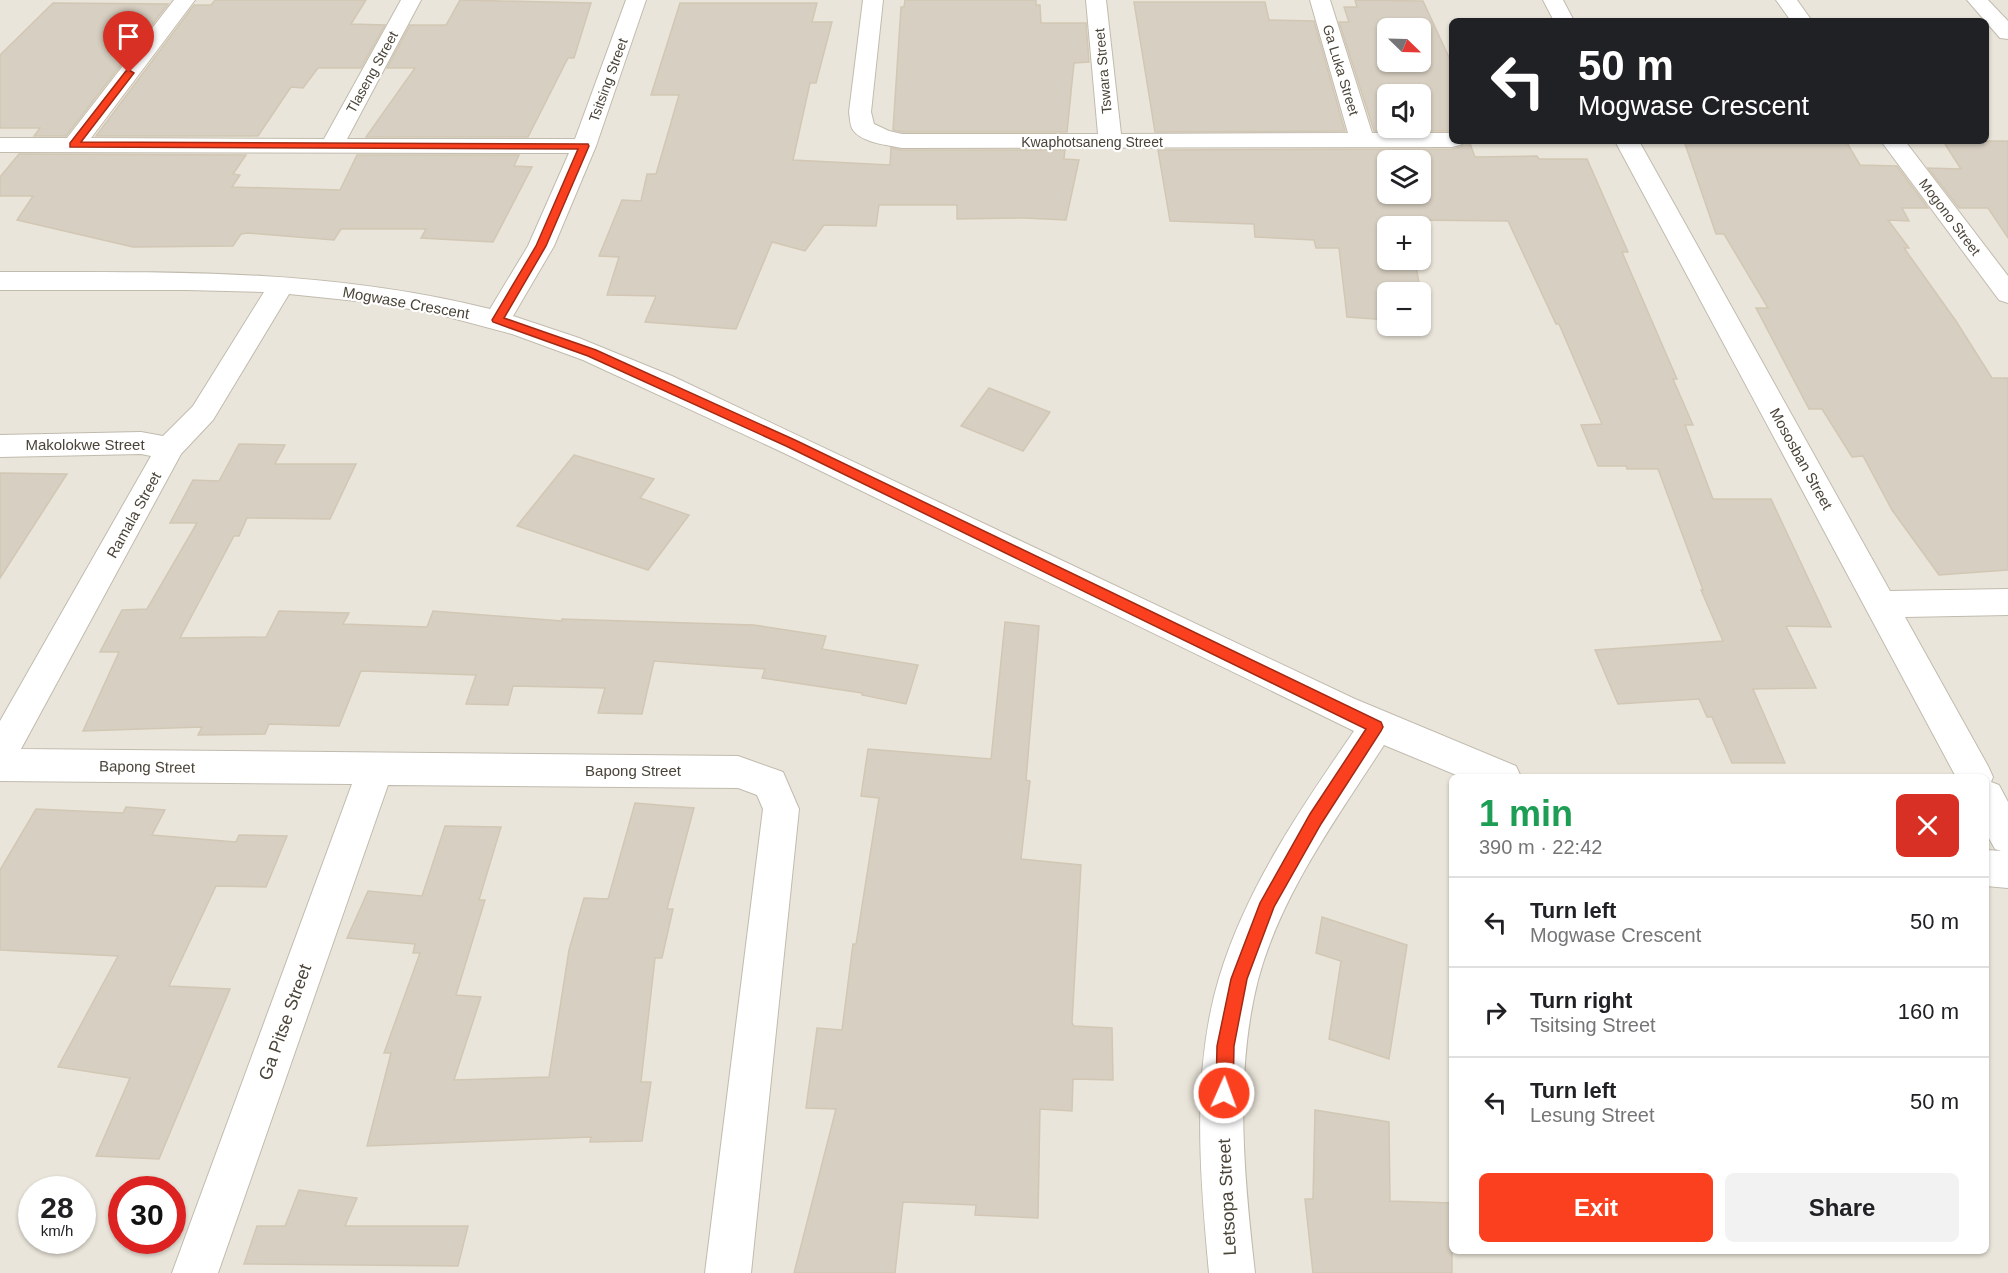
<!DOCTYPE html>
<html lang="en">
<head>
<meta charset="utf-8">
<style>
	body { margin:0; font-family:Helvetica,sans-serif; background:#f2f2f2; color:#202124; height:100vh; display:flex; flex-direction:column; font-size:22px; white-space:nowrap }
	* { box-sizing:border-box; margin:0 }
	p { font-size:20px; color:#757577 }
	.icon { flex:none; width:33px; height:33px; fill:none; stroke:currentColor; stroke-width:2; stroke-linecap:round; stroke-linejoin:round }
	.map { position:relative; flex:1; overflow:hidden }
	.sheet { position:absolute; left:1449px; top:774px; width:540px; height:480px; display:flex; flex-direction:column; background:#fff; border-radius:9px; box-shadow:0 2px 4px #0004 }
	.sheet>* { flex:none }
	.banner { position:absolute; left:1449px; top:18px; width:540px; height:126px; border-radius:9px; box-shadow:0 2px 4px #0004; background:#202124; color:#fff; overflow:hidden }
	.needle { width:39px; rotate:113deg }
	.controls { position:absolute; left:1377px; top:18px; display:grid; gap:12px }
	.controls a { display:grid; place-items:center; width:54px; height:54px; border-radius:9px; background:#fff; box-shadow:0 2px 4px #0004; font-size:30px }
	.speed { position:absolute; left:18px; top:1176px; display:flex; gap:12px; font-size:30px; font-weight:700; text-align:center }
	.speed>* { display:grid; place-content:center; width:78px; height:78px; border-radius:50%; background:#fff; box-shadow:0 2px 4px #0004; line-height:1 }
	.speed small { font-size:15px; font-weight:400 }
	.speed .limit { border:9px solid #d22; background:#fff; color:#111 }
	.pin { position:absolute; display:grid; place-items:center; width:51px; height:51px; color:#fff; margin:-62px -26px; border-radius:50% 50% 50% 0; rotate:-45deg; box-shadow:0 0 6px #0007 }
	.pin .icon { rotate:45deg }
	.me { position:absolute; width:66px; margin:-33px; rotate:2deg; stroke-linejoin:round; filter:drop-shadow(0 0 4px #0008) }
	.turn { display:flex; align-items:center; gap:21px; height:126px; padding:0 30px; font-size:27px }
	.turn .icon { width:78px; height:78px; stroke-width:2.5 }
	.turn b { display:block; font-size:42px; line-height:51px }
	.round { display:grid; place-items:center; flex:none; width:63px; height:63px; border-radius:9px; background:#f2f2f2 }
	.headline { display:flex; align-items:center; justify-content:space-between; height:102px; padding:0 30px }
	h1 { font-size:36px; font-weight:700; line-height:45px; color:#1e9e55 }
	.primary-button { display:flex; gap:12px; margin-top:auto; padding:12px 30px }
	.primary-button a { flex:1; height:69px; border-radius:9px; background:#fa401f; color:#fff; font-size:24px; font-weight:700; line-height:69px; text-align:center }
	.primary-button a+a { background:#f2f2f2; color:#202124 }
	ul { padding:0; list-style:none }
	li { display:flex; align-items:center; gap:18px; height:90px; padding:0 30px; border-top:2px solid #e0e0e0 }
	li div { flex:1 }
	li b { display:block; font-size:22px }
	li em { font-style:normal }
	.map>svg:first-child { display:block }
</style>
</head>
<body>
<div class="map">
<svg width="2008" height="1273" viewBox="0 0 2008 1273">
	<rect width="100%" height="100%" fill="#f6f3ec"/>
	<path fill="#eae5da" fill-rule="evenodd" d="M0,0h2008v1273h-2008zM1452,21h534v120h-534zM1388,28h32v34h-32zM1388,94h32v34h-32zM1388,160h32v34h-32zM1388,226h32v34h-32zM1388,292h32v34h-32zM1452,777h534v474h-534zM32,1190h50v50h-50zM122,1190h50v50h-50z"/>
	<g fill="#d7cfc1" stroke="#d2c7b4" stroke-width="1.5" fill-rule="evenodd">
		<path d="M215,0h151l-15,24 34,1 -24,43h-43l-15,20 -12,-1 -33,49h-162l98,-131h17z"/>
		<path d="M460,0l131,3 -17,55h-6l-40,79h-162l49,-69h-28l23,-43h36z"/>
		<path d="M905,0h131v5h4l1,18h45l3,39 -15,1 -7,69h-165l-9,-2 8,-123h3z"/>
		<path d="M1355,0l68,1 29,63v67h-78l-35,-109h10l-5,-15h13zM1388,28h32v34h-32zM1388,94h32v34h-32z"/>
		<path d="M1134,2h131l4,18 45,1 31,110 -190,1z"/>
		<path d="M53,3l115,1 -102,132h-32l6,-8h-40v-73z"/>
		<path d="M680,3h137l-5,19h20l-16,61h-6l-17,77 97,5 1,-17 11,2h163l-1,9 15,1 -13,60 -42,-2 -67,1v-14h-78l-3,21 -52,-1 -19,26 -33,-9 -36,87 -91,-7 11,-26 -49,-1 12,-38 -20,-1 23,-56 19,1 6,-27h9l23,-79h-28z"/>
		<path d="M1465,141h4l6,16 62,-1 2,3h48l41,93h-6l55,127h-4l20,46h-8l28,74h58l60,128 -45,-1 30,62 -63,1 32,74h-53l-20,-46h-5l-8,-18 -81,5 -23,-54 128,-9 -22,-51h2l-45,-121h-31l-1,-3h-28l-17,-41 21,-1 -43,-100h-3l-48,-103 -99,-1 1,6h-22v34h27l11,62h-6v-30h-32v28l-41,-3 -8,-69h-23l-2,-8 -59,-3 -1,-13 -84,-3 -12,-71 294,-1 9,-2zM1388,160h32v34h-32z"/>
		<path d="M1684,141h162l14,24 37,1 31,42h-26l7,13 -21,-1 21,28h-5l52,73 36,57h16v192l-69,5 -47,-65 -29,-54 -11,1 -30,-48h-13l-53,-101h12l-44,-74h-8z"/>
		<path d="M1943,141h65v97l-20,-30h-29l-31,-40 33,1z"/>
		<path d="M19,154l227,1 -13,19 7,1 -8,12 108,3 17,-35h162l-5,11 18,1 -39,75 -72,-4 5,-9h-85l-7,11 -86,-7 -7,1 -8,12 -100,1 -116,-27 16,-24h-33v-19z"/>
		<path d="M989,388l61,24 -27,39 -62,-25z"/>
		<path d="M239,444l46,1 -10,19h81l-26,55 -83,-1 -8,18h-5l-54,102 86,-1 13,-26 70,2 -6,11 84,3 6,-16 129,10v-2l192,6 72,11 -4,13 96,16 -12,39 -44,-9v-2l-100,-15 3,-9 -111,-8 -12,53 -44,-1 7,-25 -92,-2 -5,19 -42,-1 10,-29 -115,-4 -22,55 -70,-2 -4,10 -67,1 4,-8 -119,4 36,-79h-19l22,-42 25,-1 50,-86h-27l23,-43 26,1z"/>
		<path d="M574,455l80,24 -14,19 49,17 -41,55 -131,-44z"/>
		<path d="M0,473l67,1 -67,104z"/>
		<path d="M1005,622l34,4 -13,154 4,1 -9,78 60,6 -9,158 2,3 38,2 1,52 -40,-1 -1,32 -32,-2 -2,109 -63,-3 1,-10 -73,-3 -8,71h-101l42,-164 -30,-1 11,-80 25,2 11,-86h3l23,-146 -18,-2 7,-47 123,10z"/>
		<path d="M635,803l59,5 -27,101h6l-11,49h-7l-14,124h10l-9,59 -52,1 1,-5 -224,9 24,-93h-7l36,-100h-7l2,-9 -68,-6 21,-47 54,5 23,-70 56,1 -22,73h6l-29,95 25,2 -27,83 95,-3 20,-127 15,-52 24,1z"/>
		<path d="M126,807l39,3 -13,25 84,7 3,-7 48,1 -21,51 -50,-1 -47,100 61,3 -71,170 -63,-3 34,-78 -72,-11 60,-111 -118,-6v-80l36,-61 87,4z"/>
		<path d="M1322,917l85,28 -18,114 -60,-20 12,-78 -25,-8z"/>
		<path d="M1315,1110l74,12 1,79 62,2v70h-139l-8,-74h8z"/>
		<path d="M299,1190l58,8 -12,28h123l-10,40 -214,-2 13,-38h28z"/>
	</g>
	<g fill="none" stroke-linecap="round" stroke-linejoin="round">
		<g stroke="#c1bbae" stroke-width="2">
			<g id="minor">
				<path d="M174,0h21l-104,138 233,1 77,-139h20l-74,139h228l51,-139h20l-50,146 -42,100 -41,70 66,22 93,38 683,323 161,67 5,11h-60l-77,-32c-47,73 -103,149 -126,235 -24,95 -14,197 -3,293h-46c-9,-96 -18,-201 10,-295 27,-90 82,-170 135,-247l-570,-278 -201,-93 -71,-26 -75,-20 -61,-11 -87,-9 -76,126 -32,34 -160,295 717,7 45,16 16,37 -48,464h-46l58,-464 -6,-14 -19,-7 -350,-3 -170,488h-46l180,-489 -352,-3v-60l151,-265 -10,-2 -141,3v-22l141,-3 22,4 30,-30 71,-114 -77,-2h-187v-18c168,0 325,-4 490,37l38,-63 41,-93 -569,-1v-14h67z"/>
				<path d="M863,0h20l-12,112 3,12 15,7 13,3h196l-12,-134h20l15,134 227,-1 -38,-133h20l42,133h80v8h11l-3,4 -8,2 -550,1c-14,-3 -40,-5 -49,-18 -3,-4 -3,-12 -4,-18z"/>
				<path d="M1543,0h20l11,21h-20z"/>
				<path d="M1776,0h21l15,21h-21z"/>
				<path d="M1967,0h21l20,21v18l-8,-1z"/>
				<path d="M1615,141h24l251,450 118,-2v26l-103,2 83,149 5,11 -2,5 8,3 9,17v86l-22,-2v-36l15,1 -6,-2 -9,-16v-56h-30z"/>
				<path d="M1881,141h24l103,135v27l-9,-3z"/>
			</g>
		</g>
		<use href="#minor" fill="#fff" fill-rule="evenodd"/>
	</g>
	<path fill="#fa401f" stroke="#a22a14" stroke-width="1.5" d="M129,70l5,3 -53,69 507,2 1,2 -43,100 -42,72 92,32 199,90 586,282 2,5 -2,4 -60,93 -47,83 -27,72 -13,67 -1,47 -2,6 -7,3 -6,-3 -2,-6 1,-47 14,-67 29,-76 50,-89 56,-85 -580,-283 -198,-90 -95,-34 -1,-2 44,-74 42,-97 -508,-2v-4l56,-72z"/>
	<g text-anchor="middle" stroke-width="4.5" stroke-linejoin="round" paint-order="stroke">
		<g font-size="14" fill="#4a4439" stroke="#fff">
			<text transform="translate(1341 70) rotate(73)" y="5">Ga Luka Street</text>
			<text transform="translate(1103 71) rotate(-95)" y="5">Tswara Street</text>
			<text transform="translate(372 72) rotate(-61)" y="5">Tlaseng Street</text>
			<text transform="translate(608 80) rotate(-70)" y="5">Tsitsing Street</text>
			<text x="1092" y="147">Kwaphotsaneng Street</text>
			<text transform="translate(1950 217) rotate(53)" y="5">Mogono Street</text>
		</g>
		<g font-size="15" fill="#4a4439" stroke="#fff">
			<text transform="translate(406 303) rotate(10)" y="5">Mogwase Crescent</text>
			<text x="85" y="450">Makolokwe Street</text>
			<text transform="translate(1801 459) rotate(61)" y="5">Mososban Street</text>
			<text transform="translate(134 515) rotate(-61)" y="5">Ramala Street</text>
			<text transform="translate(147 767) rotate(1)" y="5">Bapong Street</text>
			<text x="633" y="776">Bapong Street</text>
		</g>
		<g font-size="18" fill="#4a4439" stroke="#fff">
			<text transform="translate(285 1022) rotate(-70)" y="6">Ga Pitse Street</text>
			<text transform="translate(1227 1197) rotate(-93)" y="6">Letsopa Street</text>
		</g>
	</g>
</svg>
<div class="controls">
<a><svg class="needle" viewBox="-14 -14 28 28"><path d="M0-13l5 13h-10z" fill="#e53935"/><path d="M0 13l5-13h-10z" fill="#757577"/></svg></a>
<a><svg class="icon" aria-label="sound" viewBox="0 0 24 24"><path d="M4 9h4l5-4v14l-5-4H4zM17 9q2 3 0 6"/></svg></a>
<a><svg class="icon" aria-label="layers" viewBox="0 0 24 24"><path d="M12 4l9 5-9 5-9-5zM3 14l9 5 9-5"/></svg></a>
<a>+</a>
<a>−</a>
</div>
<div class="speed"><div>28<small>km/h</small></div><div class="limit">30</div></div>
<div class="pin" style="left:129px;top:73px;background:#d93025"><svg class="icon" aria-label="arrive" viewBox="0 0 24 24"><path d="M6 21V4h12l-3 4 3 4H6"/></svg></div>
<svg class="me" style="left:1224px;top:1093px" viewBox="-20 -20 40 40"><circle r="17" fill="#fa401f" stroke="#fff" stroke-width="3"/><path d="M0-11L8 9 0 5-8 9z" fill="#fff"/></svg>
<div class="banner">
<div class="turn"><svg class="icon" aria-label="left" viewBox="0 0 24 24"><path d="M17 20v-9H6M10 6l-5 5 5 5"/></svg><div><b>50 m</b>Mogwase Crescent</div></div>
</div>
<section class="sheet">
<div class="headline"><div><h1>1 min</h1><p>390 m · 22:42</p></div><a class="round" style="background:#d93025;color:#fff"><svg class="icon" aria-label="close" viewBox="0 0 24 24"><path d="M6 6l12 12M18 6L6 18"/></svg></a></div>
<ul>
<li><svg class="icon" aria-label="left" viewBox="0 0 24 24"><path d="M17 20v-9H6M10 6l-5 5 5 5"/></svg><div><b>Turn left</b><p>Mogwase Crescent</p></div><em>50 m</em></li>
<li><svg class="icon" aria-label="right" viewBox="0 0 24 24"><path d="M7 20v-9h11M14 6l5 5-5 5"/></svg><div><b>Turn right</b><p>Tsitsing Street</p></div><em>160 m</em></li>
<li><svg class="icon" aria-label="left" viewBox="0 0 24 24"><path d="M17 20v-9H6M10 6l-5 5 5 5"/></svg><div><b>Turn left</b><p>Lesung Street</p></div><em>50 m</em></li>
</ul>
<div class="primary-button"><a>Exit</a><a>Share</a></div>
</section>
</div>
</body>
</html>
